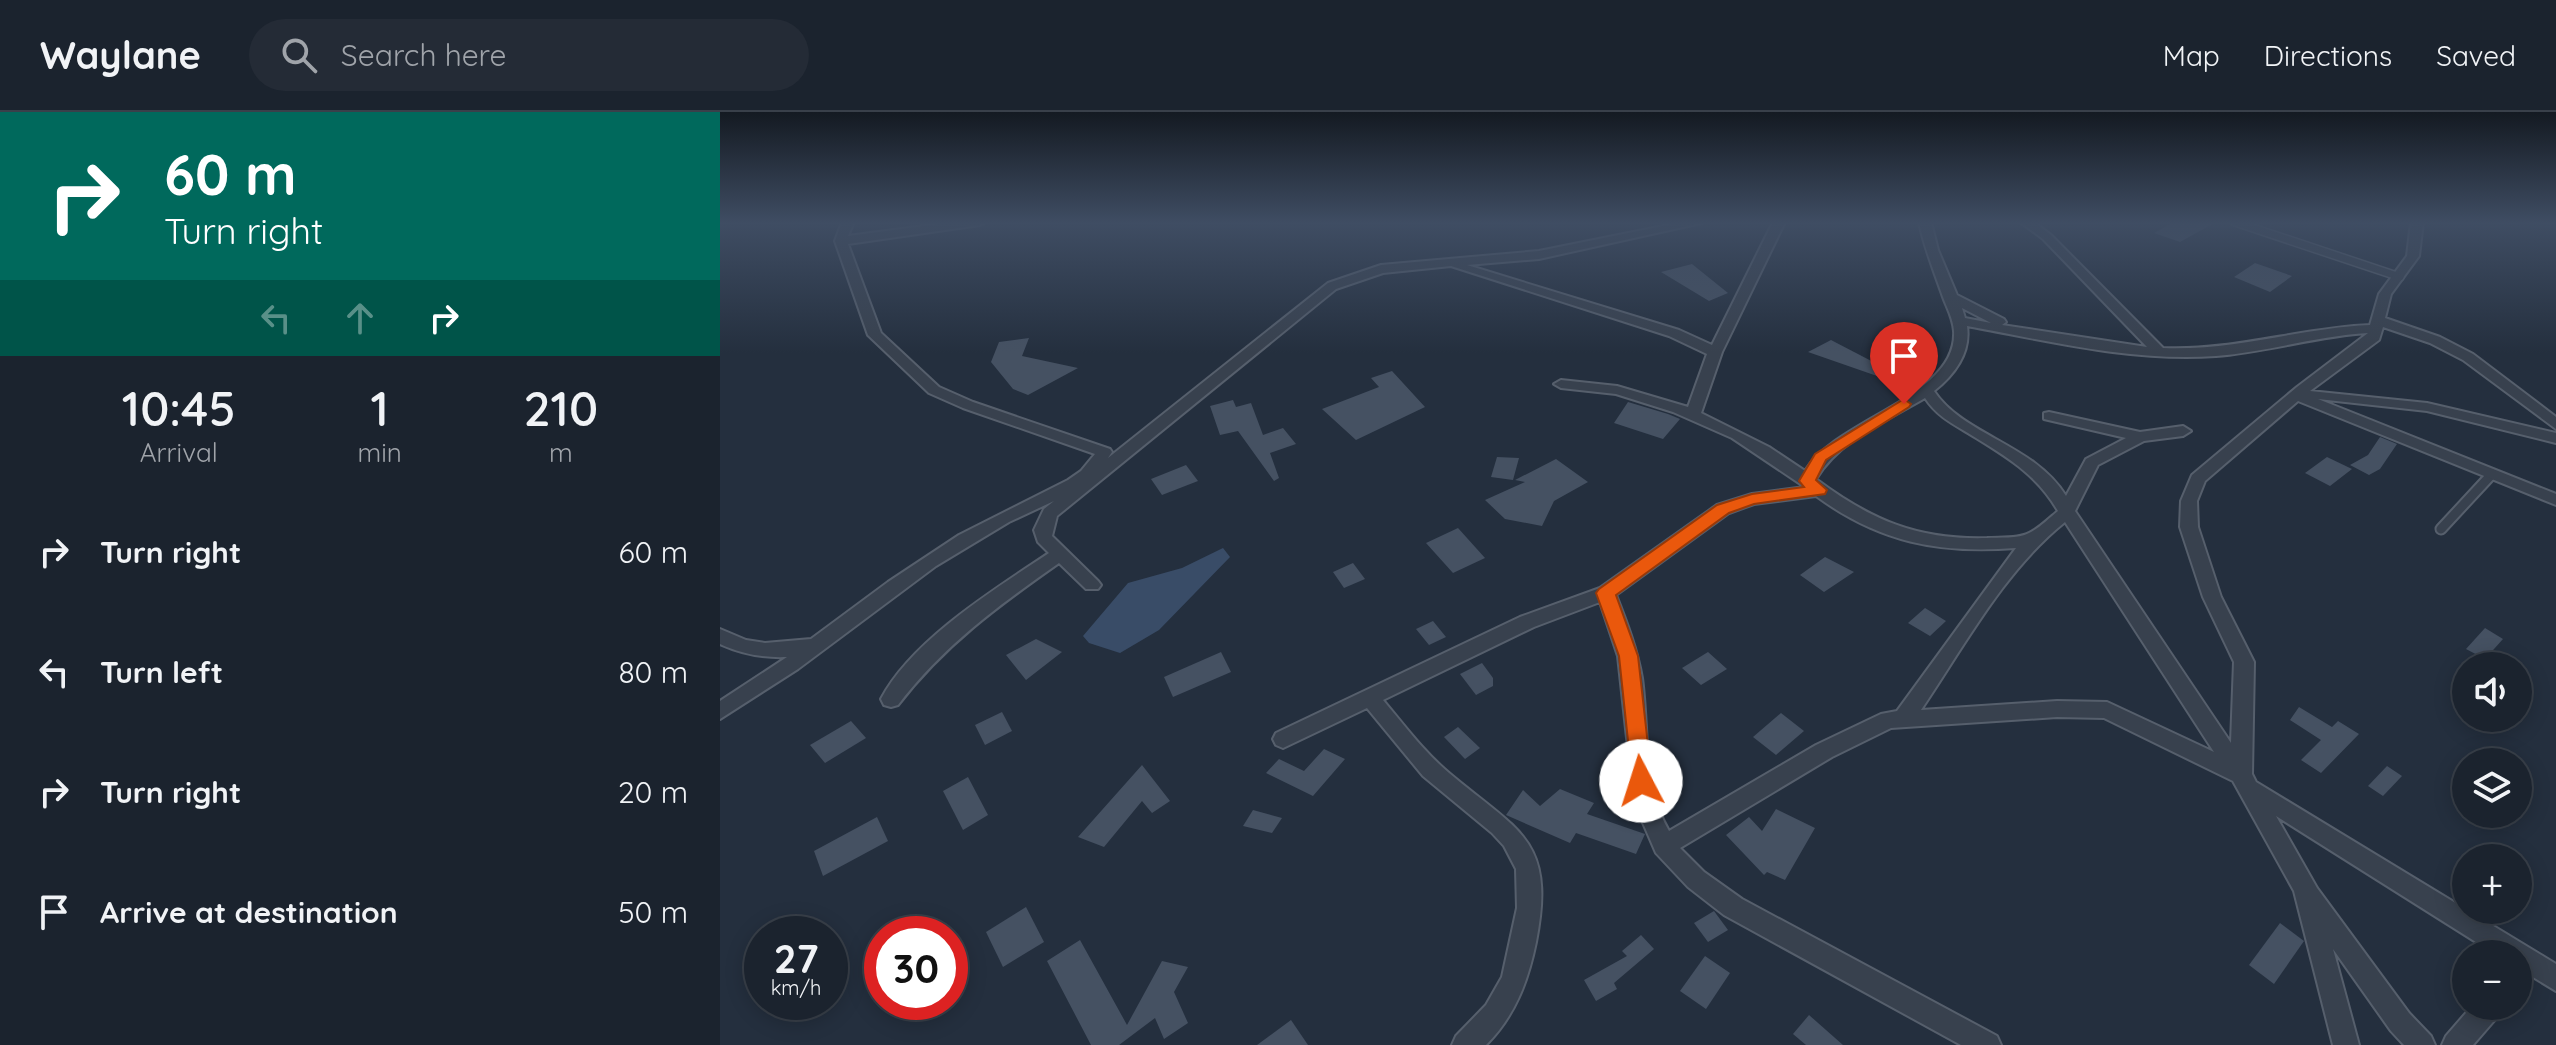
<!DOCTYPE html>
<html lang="en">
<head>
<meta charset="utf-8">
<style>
	body { margin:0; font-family:Quicksand,sans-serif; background:#242b36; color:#f1f3f6; height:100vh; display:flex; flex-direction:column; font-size:30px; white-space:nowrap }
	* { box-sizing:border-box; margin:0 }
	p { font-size:26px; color:#a0a4aa }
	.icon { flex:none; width:44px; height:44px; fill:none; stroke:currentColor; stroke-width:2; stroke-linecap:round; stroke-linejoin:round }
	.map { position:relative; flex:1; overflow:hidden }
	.panel { display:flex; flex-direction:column; background:#1b232e; width:720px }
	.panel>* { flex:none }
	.top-card { background:#00695c; color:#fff; overflow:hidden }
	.fabs { position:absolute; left:1732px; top:540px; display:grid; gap:16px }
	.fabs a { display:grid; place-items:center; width:80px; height:80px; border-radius:50%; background:#1b232e; box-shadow:0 4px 20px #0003,0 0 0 2px #39404a; font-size:40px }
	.speed { position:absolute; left:24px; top:804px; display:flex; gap:16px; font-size:40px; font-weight:700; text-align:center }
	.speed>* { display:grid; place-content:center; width:104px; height:104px; border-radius:50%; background:#1b232e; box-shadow:0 4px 20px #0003,0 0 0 2px #39404a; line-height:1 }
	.speed small { font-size:20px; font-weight:400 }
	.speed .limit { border:12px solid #d22; background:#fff; color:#111 }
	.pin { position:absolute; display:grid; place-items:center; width:68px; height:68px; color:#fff; margin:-82px -34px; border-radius:50% 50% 50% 0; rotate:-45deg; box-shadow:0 0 8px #0007 }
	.pin .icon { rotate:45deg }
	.me { position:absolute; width:88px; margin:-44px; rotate:355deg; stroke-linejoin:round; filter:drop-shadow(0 0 6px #0008) }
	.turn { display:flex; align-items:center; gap:28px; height:168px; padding:0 32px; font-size:36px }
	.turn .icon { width:104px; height:104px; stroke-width:2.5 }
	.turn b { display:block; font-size:56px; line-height:68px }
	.lanes { display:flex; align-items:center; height:76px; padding:0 32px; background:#0003; justify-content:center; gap:40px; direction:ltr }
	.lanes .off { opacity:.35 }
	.eta { display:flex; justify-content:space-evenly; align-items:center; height:136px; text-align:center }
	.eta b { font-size:48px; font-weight:600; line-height:56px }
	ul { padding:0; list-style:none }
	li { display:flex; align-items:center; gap:24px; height:120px; padding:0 32px }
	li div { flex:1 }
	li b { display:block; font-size:30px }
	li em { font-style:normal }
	header { display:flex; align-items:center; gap:48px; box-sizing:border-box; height:112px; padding:0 40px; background:#1b232e; border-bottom:2px solid #39404a }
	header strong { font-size:38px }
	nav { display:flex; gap:44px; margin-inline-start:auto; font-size:28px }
	.search { width:560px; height:72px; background:#242b36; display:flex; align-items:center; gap:20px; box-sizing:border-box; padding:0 28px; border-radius:44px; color:#a0a4aa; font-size:30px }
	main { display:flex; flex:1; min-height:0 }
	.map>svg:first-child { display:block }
</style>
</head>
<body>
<header>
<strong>Waylane</strong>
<div class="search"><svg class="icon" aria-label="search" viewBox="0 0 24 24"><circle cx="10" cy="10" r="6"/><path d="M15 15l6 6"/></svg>Search here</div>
<nav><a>Map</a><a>Directions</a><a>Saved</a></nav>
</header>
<main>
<section class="panel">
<div class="top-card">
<div class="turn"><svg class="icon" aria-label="right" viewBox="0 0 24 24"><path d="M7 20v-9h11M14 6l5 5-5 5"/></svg><div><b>60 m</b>Turn right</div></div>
<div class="lanes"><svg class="icon off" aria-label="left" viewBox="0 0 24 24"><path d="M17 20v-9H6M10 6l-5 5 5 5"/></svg><svg class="icon off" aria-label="ahead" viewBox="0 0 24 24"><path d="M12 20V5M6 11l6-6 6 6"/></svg><svg class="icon" aria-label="right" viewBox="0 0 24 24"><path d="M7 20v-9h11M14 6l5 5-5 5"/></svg></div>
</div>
<div class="eta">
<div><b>10:45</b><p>Arrival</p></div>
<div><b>1</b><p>min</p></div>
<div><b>210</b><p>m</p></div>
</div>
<ul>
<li><svg class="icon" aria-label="right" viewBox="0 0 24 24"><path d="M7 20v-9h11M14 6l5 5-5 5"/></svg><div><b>Turn right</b></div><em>60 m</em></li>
<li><svg class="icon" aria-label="left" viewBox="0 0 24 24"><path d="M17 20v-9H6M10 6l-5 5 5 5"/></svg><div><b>Turn left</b></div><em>80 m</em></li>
<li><svg class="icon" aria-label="right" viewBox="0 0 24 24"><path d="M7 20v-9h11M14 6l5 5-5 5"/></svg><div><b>Turn right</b></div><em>20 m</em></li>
<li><svg class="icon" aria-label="arrive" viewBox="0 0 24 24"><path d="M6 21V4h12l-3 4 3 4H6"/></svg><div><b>Arrive at destination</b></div><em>50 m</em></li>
</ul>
</section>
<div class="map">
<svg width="1836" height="933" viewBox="0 0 1836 933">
	<rect width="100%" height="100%" fill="#242f3e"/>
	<path fill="#394c67" d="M503,436l7,9 -71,73 -39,23 -31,-10 -6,-7 45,-53 54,-15z"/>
	<g fill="#455162">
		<path d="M1454,110h42l-36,20 -26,-9z"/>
		<path d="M1535,151l37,13 -22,16 -36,-15z"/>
		<path d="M972,152l36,29 -19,8 -48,-29z"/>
		<path d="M309,226l-7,18 56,12 -50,27 -15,-6 -22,-27 8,-20z"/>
		<path d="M1111,228l50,26 -4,10 -69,-24z"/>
		<path d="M672,259l33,36 -69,33 -34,-31 57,-22 -8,-9z"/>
		<path d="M513,288l3,7 15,-4 12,32 20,-7 13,16 -26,9 9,25 -5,3 -36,-50 -18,4 -10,-29z"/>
		<path d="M908,290l40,12 12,5 -17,20 -49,-16z"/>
		<path d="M1660,325l17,7 -17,25 -11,6 -19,-10 18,-10z"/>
		<path d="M777,345l22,1 -6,22 -22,-3z"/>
		<path d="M1607,345l25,12 -22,17 -25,-13z"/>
		<path d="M836,347l32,23 -34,19 -12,25 -37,-7 -20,-19 40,-18 -10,-2z"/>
		<path d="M466,353l12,16 -36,14 -11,-16z"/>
		<path d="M738,416l27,30 -32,15 -27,-30z"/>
		<path d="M1105,445l29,15 -30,20 -24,-17z"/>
		<path d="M633,451l12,16 -21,9 -11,-16z"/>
		<path d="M1205,496l21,13 -16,15 -22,-13z"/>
		<path d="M713,509l13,16 -17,8 -13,-16z"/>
		<path d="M1765,516l18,11 -18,20 -19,-10z"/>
		<path d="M316,527l26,13 -36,28 -20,-25z"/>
		<path d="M501,540l10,20 -58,25 -9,-20z"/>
		<path d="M988,540l19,17 -26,16 -19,-17z"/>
		<path d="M762,551l11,15v8l-17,9 -16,-21z"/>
		<path d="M1579,595l33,20 6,-6 21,13 -38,39 -20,-13 20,-20 -31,-20z"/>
		<path d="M282,600l10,19 -27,14 -10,-20z"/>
		<path d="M1061,601l23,18 -28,24 -23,-18z"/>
		<path d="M131,609l15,17 -41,25 -15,-18z"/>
		<path d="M738,615l22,21 -15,11 -21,-22z"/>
		<path d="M604,637l21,10 -32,37 -47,-23 13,-14 25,12z"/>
		<path d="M422,653l28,36 -18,12 -10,-12 -38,46 -26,-10z"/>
		<path d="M1667,654l15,10 -19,20 -15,-10z"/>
		<path d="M248,665l20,38 -25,15 -20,-39z"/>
		<path d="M840,677l34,14 -7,11 58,20 -9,20 -60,-21 -6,10 -64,-28 17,-25 17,16z"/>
		<path d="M1056,697l39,19 -30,52 -18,-8 -3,3 -38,-40 23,-18 13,14z"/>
		<path d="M533,698l29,8 -10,15 -29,-7z"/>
		<path d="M157,705l11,24 -65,35 -9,-25z"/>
		<path d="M306,795l18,35 -41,25 -17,-35z"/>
		<path d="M994,799l14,19 -20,12 -14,-19z"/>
		<path d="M1560,811l24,18 -30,43 -25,-19z"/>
		<path d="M921,823l13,14 -40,34 3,6 -21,12 -12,-21 43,-24 -5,-5z"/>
		<path d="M360,828l47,85 35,-64 26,6 -14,25 14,31 -24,16 -9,-21 -36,27h-28l-44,-84z"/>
		<path d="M985,844l25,17 -24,36 -26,-18z"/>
		<path d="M1089,903l34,30h-37l-13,-11z"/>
		<path d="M571,908l17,25h-51z"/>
	</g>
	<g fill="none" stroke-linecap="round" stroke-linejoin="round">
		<g stroke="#565f6c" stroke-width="10">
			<path id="service-far1" d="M1515,110l165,55"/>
		</g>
		<g stroke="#565f6c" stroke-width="13">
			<path id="service" d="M1721,417l51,-55"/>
		</g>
		<g stroke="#565f6c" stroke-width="4">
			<g id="minor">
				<path d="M122,110h12l-6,14 106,-14h32l-6,3 -132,19 33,89 58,54 34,15 137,47 2,3 -4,6 220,-175 53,-18 158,-14 144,-29h23l-167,37 -72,6 212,65 33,15 61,-123h12l-63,130 -21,61 68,34 36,24c32,-53 153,-74 149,-140 -1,-13 -7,-23 -11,-34 -8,-23 -19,-50 -24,-75h12l7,28 19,45 47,24 2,3 -4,3 145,22 -104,-108 -23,-17h14l17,13 112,113c71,3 137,-20 207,-23l9,-31 28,-38 4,-34h12l-4,34 -28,38 -6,24 55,19 33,17 83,63v12l-93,-69 -33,-17 -47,-16 -4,13 -69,51 117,12 129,30v10l-129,-32 -109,-12 238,95v11l-258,-104 -93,80 -8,20 1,26 23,70 33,65 -2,112 4,8 300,182v27l-38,-23v-14h-23l-219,-138 41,72 92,125 22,23 4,9h-31l-13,-14 -58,-82 26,96h-26l-39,-154 -61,-110 -129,-63 -47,-1 -166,11 -59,29 -152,91 24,24 38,27 255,137 4,9h-40l-237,-130 -36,-28 -32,-34 -22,-51 -16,-146 -18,-54 -66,25 -151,73c21,25 41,52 66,73 70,59 107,66 87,169 -8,39 -21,74 -50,103h-34l4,-9 30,-31 16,-28 15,-69 -1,-39 -12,-23 -12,-13 -69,-57 -56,-68 -84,40 -7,-3 -3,-6 3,-6 244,-116 80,-29 117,-83 35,-11 53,-7 -73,-49 -59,-26 -57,-18 -55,-6 -7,-4 7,-4 56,6 71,21 19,-53 -38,-18 -218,-70 -68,7 -47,16 -279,227 -5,20 46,45 3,4 -3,4h-12l-27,-26c-60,42 -116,83 -161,142l-7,2 -7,-2 -3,-6c31,-59 114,-110 168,-146l-11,-11 -4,-12 10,-21 10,-8 -45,21 -73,44 -138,103 -78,50v-18l67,-44c-24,1 -45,-3 -67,-13v-15l26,11 19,3 46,-4 77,-57 71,-47 109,-55 13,-9 14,-17 -132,-46 -34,-15 -61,-58 -33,-94zM1242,196l29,15 -26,-5zM1247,214c82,15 165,36 249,30 51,-4 101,-20 152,-23l-71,54 -105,88 -11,26 -1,26 23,70 31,65 -3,81 -156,-232 23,-46 46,-24 39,-5 8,-5 -8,-5 -43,6 -91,-20 -5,1v6l82,19 -40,21 -20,37c-32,-52 -102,-60 -132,-105 20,-16 37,-38 33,-65zM1205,286c11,17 26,25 43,35 37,23 68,40 90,78 -9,7 -18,17 -29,22 -11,6 -30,4 -42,5 -70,2 -116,-18 -171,-59 23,-39 70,-58 109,-81zM1096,384c63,46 122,58 200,52l-119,163 -16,3 -65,31 -147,86c-27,-46 -20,-102 -27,-153 -5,-29 -15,-55 -26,-83l113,-82 25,-9zM1345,410l149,230 -107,-50 -50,-1 -136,9c44,-65 83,-139 144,-188z"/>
				<path d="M1752,894h31l-4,9 -26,30h-31l4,-9z"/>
			</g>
		</g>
		<use href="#service-far1" stroke="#38414e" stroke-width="7"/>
		<use href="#service" stroke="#38414e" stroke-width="9"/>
		<use href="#minor" fill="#38414e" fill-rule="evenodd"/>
	</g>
	<linearGradient id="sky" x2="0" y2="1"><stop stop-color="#141a22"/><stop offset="0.46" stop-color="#3f4d63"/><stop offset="1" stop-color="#3f4d63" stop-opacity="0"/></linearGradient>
	<rect width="1836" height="241" fill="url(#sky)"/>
	<path fill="#ea580c" stroke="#983908" stroke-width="2" d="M1184,287l7,5 -2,3 -83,53 -10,20 11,10 -2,4 -71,10 -25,9 -113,82 22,61 14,125 -3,7h-16l-14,-132 -23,-63 3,-4 118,-84 35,-11 52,-7 -5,-6 16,-27z"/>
</svg>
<div class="fabs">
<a><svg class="icon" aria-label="sound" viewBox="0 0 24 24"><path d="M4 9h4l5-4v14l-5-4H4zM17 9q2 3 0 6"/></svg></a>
<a><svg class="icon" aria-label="layers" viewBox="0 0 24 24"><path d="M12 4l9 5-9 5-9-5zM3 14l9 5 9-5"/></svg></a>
<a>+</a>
<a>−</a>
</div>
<div class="speed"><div>27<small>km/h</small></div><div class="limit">30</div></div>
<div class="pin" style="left:1184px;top:292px;background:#d93025"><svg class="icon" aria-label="arrive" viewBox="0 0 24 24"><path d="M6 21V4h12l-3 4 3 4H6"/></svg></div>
<svg class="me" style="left:921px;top:669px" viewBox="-20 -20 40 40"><circle r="19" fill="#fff"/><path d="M0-13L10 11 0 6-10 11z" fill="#ea580c"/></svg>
</div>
</main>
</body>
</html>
